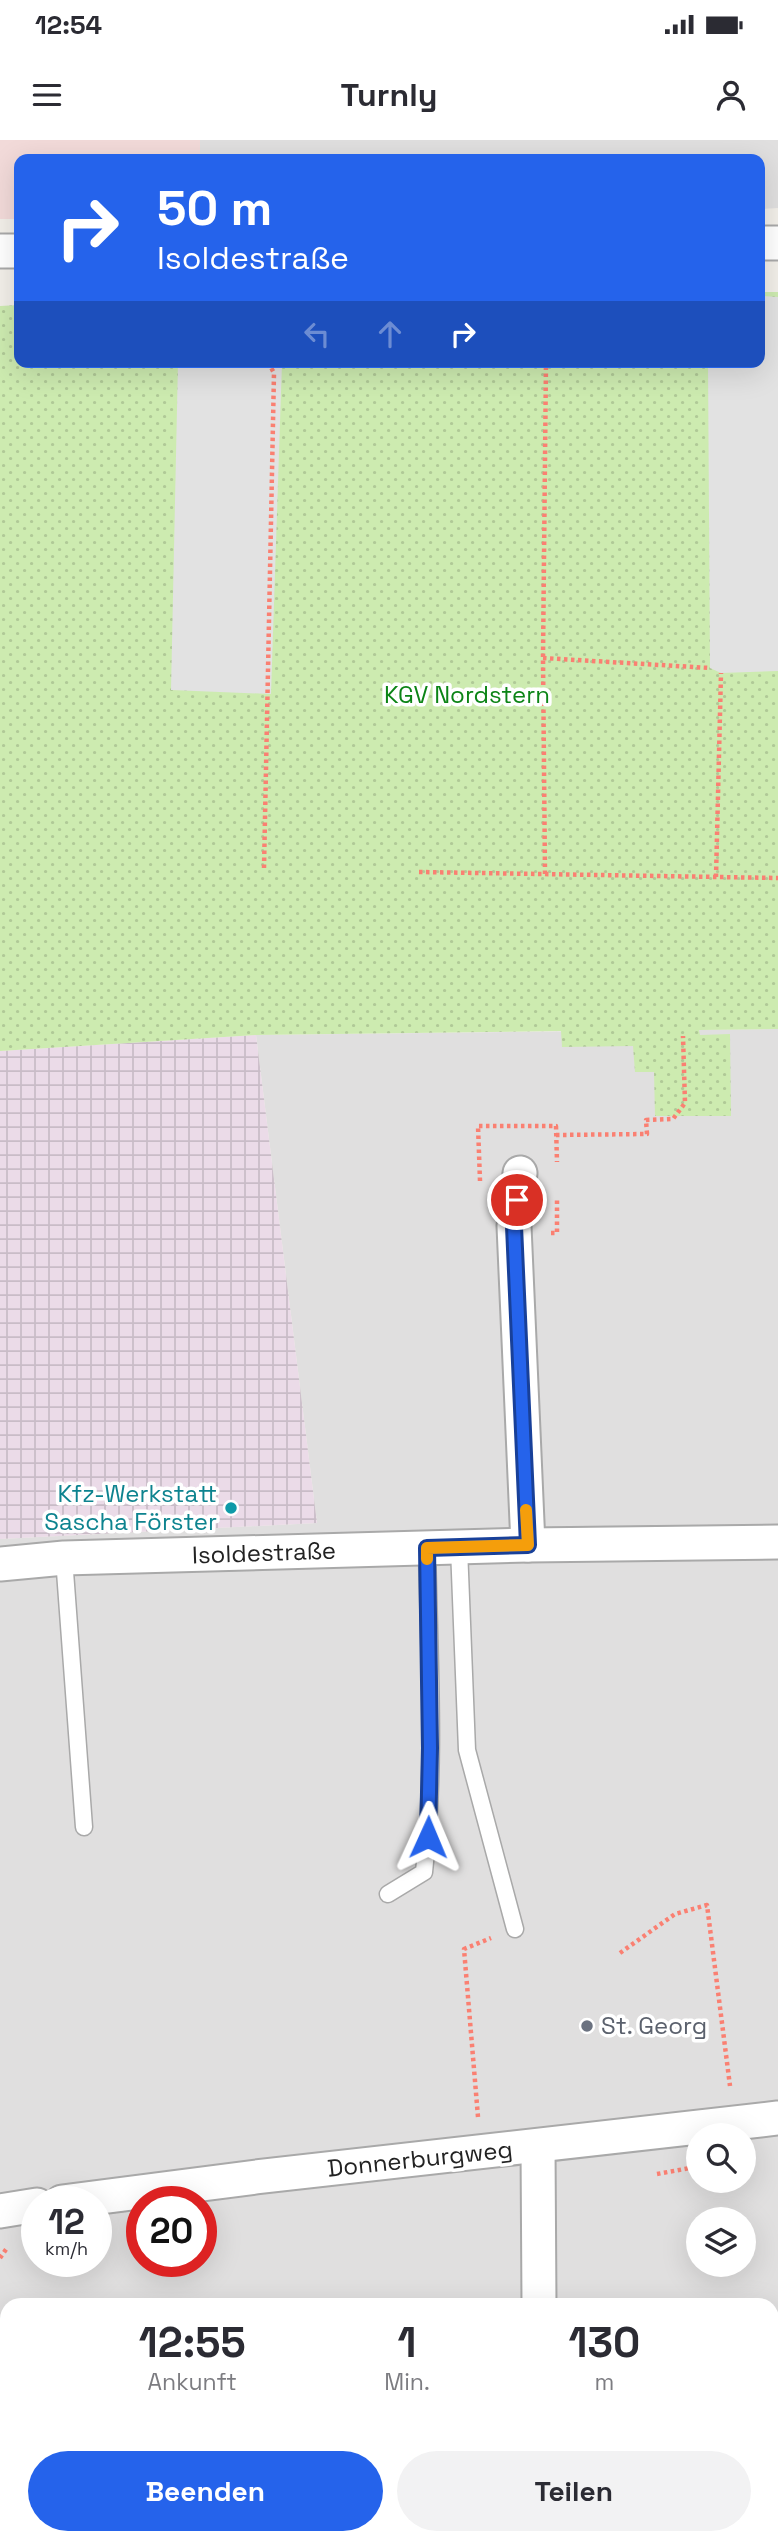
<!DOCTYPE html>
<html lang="de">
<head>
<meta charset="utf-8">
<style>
	body { margin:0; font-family:"Space Grotesk",sans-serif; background:#f2f2f3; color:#2b2b33; height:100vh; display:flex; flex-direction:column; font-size:26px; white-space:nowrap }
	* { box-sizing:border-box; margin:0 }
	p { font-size:23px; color:#7c7c81 }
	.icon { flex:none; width:38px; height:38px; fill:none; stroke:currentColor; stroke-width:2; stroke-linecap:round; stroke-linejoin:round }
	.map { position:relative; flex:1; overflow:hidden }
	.details { position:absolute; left:0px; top:2158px; width:779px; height:247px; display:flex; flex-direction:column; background:#fff; border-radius:21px 21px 0 0; box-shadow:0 7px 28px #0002 }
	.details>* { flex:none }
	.top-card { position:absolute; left:14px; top:14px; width:751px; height:214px; border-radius:14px; box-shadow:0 7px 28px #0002; background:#2563eb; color:#fff; overflow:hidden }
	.fabs { position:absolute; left:686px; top:1983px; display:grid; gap:14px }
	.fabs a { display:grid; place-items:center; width:70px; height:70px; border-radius:50%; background:#fff; box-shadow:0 7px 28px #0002; font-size:35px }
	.speed { position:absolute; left:21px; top:2046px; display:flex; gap:14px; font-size:35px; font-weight:700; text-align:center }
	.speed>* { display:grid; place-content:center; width:91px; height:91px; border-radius:50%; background:#fff; box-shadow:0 7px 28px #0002; line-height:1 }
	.speed small { font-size:18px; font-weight:400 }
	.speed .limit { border:10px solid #d22; background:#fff; color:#111 }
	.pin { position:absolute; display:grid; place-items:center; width:60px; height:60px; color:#fff; margin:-30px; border:4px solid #fff; border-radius:50%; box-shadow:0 2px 7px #0007 }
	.me { position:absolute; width:77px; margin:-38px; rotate:1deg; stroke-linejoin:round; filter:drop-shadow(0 0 5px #0008) }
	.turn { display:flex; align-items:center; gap:24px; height:147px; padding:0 28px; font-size:32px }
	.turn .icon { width:91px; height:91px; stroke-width:2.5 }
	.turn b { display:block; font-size:49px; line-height:60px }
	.lanes { display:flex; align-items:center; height:66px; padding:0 28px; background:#0003; justify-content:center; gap:35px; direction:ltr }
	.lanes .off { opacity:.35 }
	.eta { display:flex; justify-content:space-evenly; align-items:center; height:119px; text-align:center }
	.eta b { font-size:42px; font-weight:600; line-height:49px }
	.button { display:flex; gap:14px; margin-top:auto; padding:14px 28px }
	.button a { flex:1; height:80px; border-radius:42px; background:#2563eb; color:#fff; font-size:28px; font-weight:600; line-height:80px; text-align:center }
	.button a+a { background:#f2f2f3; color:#2b2b33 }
	.status { display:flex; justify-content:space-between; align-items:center; height:49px; padding:0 35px; background:#fff; direction:ltr }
	.status svg { height:19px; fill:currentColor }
	header { display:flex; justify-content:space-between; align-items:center; height:91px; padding:0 28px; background:#fff; font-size:32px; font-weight:600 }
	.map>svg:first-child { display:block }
</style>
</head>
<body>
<div class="status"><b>12:54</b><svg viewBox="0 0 49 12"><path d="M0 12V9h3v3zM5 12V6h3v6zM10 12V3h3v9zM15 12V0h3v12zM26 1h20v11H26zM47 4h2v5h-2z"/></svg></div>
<header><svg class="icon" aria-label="menu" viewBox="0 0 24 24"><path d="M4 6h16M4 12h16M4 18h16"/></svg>Turnly<svg class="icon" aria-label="person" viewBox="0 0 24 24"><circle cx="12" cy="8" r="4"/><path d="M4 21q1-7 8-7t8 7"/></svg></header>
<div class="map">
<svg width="778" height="2403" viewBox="0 0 778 2403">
	<defs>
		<pattern id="industrial-grid" width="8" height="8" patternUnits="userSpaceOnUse" patternTransform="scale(1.75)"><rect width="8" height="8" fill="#ebdbe8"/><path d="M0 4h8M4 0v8" fill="none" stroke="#c9bcc7"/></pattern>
		<pattern id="garden-dots" width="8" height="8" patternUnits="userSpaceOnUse" patternTransform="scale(1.75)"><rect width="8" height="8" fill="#cdebb0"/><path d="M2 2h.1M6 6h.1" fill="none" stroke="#b0c997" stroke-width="1.8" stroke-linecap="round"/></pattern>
	</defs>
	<rect width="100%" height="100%" fill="#f2efe9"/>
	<g fill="#e0dfdf" fill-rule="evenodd">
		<path d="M200,0h578v68l-18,1v-50h-560z"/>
		<path d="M778,889v1514h-778v-1004l317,-16 -61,-488zM698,1995h46v45h-46zM37,2062h59v59h-59zM142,2062h59v59h-59zM698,2079h46v45h-46zM7,2165h765v233h-765z"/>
	</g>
	<path fill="#f2dad9" d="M0,0h200v19h-181v60h-19z"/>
	<path fill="url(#industrial-grid)" d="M256,895l61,488 -317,16v-488z"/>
	<path fill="url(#garden-dots)" d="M760,152h18v737l-79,1 1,5 30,-1 1,82h-76l-1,-44h-19l-2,-26 -71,1 -1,-16 -305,4 -256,16v-745l19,-1v57h741z"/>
	<g fill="#e2e2e2">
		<path d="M760,156l18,1v374l-57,2 -11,-5 -2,-306h52z"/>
		<path d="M178,222h104l-11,332 -100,-4z"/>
	</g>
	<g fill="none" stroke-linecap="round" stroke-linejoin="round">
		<g stroke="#a9a9a9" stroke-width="19">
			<g id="lane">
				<path d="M459,1408l8,202 48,179"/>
				<path d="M64,1418l20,269"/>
				<path d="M388,1754l36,-22c12,-107 5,-216 3,-324"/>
			</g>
		</g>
		<g stroke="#a9a9a9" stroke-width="37">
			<g id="street">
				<path d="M760,103h18"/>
				<path d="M0,111h19"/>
				<path d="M520,1033l-6,53 14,319"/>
				<path d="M0,1424l64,-6 464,-13 250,-3"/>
				<path d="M538,2007l1,158"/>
				<path d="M62,2062l194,-25 522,-59"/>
				<path d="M0,2071l37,-6"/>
				<path d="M541,2403v-5"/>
			</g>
		</g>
		<g stroke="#fa8072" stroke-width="4.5" stroke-dasharray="3.5 3.5" stroke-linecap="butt">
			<path d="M543,518l167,10"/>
			<path d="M264,728l10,-495 -6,-11"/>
			<path d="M419,732l359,6"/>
			<path d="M545,734l-2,-216 3,-296"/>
			<path d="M716,737l5,-204"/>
			<path d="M556,995l91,-1 -1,-14 27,-1 12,-16 -2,-67"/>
			<path d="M480,1041l-2,-55h78l1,36"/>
			<path d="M551,1093h6v-34"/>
			<path d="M620,1813l55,-39 32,-9 23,181"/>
			<path d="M478,1977l-14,-168 27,-11"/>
			<path d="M657,2034l33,-6"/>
			<path d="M0,2118l7,-10"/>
			<path d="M0,2199l2,18 -2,99"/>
		</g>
		<use href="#lane" stroke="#fff" stroke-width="16"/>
		<use href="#street" stroke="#fff" stroke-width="33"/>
	</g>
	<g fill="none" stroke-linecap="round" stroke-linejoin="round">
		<g stroke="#184099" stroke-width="18">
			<path id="route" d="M428,1697l2,-89 -3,-200 101,-3 -14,-319 3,-26"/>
		</g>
		<use href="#route" stroke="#2563eb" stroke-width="12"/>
		<path stroke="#f59e0b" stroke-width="12" d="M427,1419v-11l101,-3 -2,-35"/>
	</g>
	<circle fill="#0f9aa8" stroke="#fff" stroke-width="2.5" cx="231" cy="1368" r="7"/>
	<circle fill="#6b7280" stroke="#fff" stroke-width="2.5" cx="587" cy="1886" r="7"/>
	<g text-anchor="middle" stroke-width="7" stroke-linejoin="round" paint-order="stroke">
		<g font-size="24" fill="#0c8416" stroke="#fff">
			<text x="467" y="563">KGV Nordstern</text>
		</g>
		<g font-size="24" fill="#0d838f" stroke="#fff" text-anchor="end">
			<text x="217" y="1362">Kfz-Werkstatt<tspan x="217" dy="28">Sascha Förster</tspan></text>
		</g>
		<g font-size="24" fill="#222" stroke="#fff">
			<text transform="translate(264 1413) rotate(-2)" y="8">Isoldestraße</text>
			<text transform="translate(420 2019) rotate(-6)" y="8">Donnerburgweg</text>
		</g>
		<g font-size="24" fill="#5b616d" stroke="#fff" text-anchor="start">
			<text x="601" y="1894">St. Georg</text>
		</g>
	</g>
</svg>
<div class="fabs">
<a><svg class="icon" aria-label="search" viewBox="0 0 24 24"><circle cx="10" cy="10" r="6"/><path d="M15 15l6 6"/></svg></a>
<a><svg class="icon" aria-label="layers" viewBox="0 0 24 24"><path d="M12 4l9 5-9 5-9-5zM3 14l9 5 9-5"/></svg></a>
</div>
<div class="speed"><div>12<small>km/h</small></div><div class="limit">20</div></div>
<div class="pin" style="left:517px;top:1060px;background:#d93025"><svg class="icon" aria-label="arrive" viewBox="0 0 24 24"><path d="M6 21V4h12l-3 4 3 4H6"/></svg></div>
<svg class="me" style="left:428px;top:1697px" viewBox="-20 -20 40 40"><path d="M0-17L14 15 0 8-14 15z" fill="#2563eb" stroke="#fff" stroke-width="4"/></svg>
<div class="top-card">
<div class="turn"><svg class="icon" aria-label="right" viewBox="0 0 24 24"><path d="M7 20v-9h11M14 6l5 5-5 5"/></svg><div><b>50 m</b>Isoldestraße</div></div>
<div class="lanes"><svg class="icon off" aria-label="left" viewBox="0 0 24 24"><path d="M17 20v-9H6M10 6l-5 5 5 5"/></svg><svg class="icon off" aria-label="ahead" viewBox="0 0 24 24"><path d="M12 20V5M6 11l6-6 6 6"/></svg><svg class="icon" aria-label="right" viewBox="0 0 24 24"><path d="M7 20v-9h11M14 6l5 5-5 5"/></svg></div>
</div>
<section class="details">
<div class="eta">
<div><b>12:55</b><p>Ankunft</p></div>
<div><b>1</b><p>Min.</p></div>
<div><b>130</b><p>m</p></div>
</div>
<div class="button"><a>Beenden</a><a>Teilen</a></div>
</section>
</div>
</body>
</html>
